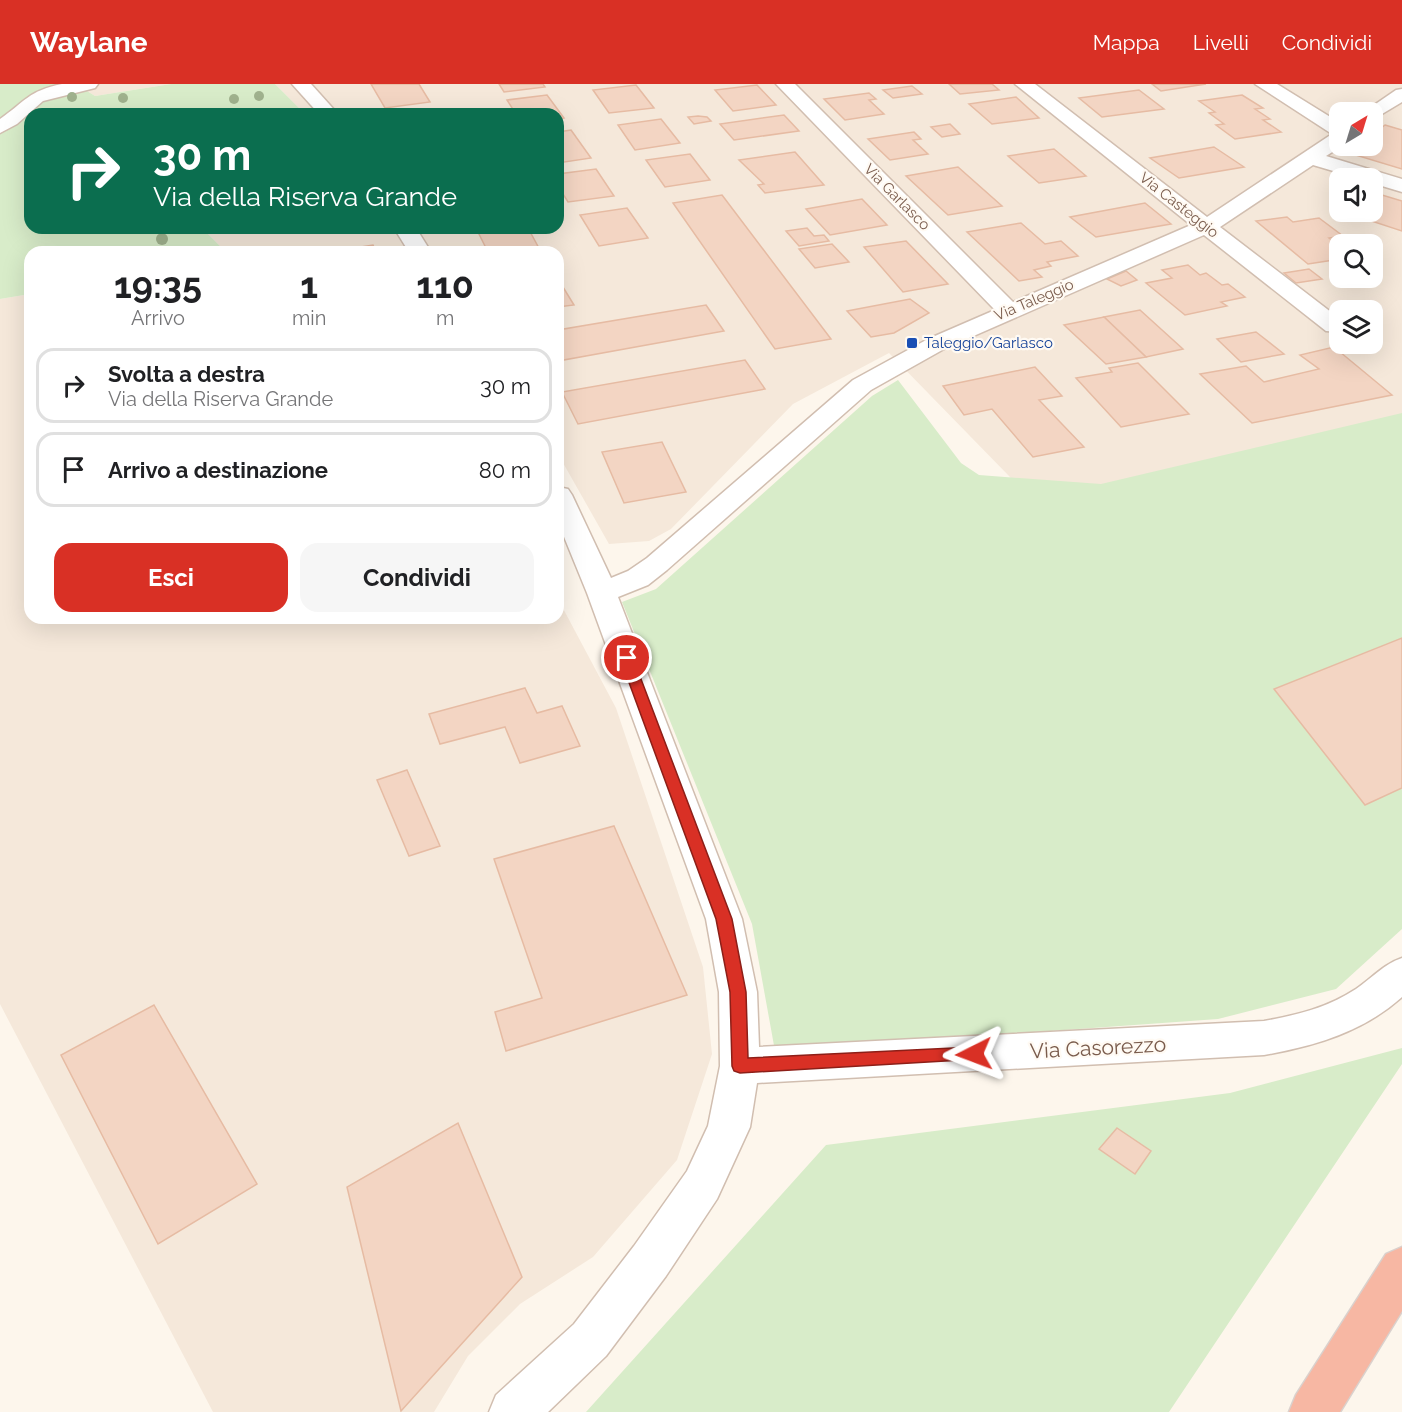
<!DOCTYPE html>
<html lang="it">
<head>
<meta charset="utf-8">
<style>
	body { margin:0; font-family:Raleway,sans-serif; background:#f6f6f6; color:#202124; height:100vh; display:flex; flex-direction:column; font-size:22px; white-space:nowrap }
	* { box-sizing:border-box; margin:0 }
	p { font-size:20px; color:#757577 }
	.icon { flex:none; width:33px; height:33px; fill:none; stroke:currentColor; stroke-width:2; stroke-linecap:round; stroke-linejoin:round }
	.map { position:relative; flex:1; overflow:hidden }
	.sheet { position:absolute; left:24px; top:162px; width:540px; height:378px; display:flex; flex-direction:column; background:#fff; border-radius:18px; box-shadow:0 6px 24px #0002 }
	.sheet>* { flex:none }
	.banner { position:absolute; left:24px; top:24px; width:540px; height:126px; border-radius:18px; box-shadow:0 6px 24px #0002; background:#0b6e4f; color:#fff; overflow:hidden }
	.needle { width:39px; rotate:38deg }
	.tools { position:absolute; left:1329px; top:18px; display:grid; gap:12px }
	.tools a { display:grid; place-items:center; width:54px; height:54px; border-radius:12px; background:#fff; box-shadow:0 6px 24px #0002; font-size:30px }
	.pin { position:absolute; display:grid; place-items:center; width:51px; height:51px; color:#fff; margin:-26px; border:3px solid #fff; border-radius:50%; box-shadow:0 2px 6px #0007 }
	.me { position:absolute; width:66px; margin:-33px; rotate:267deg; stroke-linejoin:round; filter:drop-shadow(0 0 4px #0008) }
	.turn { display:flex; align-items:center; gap:21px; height:126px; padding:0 30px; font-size:27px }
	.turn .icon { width:78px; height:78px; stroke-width:2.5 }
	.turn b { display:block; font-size:42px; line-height:51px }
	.eta { display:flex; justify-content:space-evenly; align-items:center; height:102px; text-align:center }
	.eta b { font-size:36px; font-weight:700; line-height:42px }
	.button { display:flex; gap:12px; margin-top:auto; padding:12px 30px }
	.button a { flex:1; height:69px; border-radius:18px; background:#d93025; color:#fff; font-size:24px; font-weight:700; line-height:69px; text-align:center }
	.button a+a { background:#f6f6f6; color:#202124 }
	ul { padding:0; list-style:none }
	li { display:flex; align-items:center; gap:18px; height:75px; margin:0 12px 9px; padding:0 18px; border:3px solid #e0e0e0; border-radius:18px }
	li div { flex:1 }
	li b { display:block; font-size:22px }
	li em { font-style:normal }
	header { display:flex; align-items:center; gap:36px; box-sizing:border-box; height:84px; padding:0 30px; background:#d93025; color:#fff }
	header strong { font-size:28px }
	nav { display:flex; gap:33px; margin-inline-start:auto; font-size:21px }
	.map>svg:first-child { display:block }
</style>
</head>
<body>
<header>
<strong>Waylane</strong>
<nav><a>Mappa</a><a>Livelli</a><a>Condividi</a></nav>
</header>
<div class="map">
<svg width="1402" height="1328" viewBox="0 0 1402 1328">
	<rect width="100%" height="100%" fill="#fdf6ec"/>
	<g fill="#f5e8da" fill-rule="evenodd">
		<path d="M76,0h95l-76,12z"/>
		<path d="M275,0h1127v784l-5,6 -508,-521 -96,51 -122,125 -22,12 -40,3 -51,-90v-202h-332l-24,-24h356v-114h-253zM1340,28h32v34h-32zM1340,94h32v34h-32zM1340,160h32v34h-32zM1340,226h32v34h-32z"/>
		<path d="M30,210v324h528v-19l58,109 87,259 9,87 -35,106 -84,97 -73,47 -52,52 -34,56h-221l-213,-408v-705z"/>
	</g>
	<g fill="#d8ecc9">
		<path d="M0,0h76l19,12 76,-12h104l30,30h-275v114h172l24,24h-196v42l-30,5z"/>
		<path d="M898,296l63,83 18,12 122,9 301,-71v516l-66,60 -118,30 -443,32 -23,-127 -130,-322 34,-13 216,-193z"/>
		<path d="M1402,964v16l-233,348h-583l240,-267 404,-52z"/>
	</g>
	<g fill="#f3d5c3" stroke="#e6bba3" stroke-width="1.5">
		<path d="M371,0h48l11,18 -45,6z"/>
		<path d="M499,0h44l2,3 -41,5z"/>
		<path d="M949,0h43l7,6 -39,4z"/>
		<path d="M1152,0h54l-45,7z"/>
		<path d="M636,1l18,23 -45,5 -16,-23z"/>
		<path d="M757,1l19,20 -43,6 -18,-21z"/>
		<path d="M912,2l10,8 -29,4 -10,-8z"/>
		<path d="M1139,6l25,19 -62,8 -23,-19z"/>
		<path d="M869,9l7,6 -7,1 15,14 -39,6 -21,-21z"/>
		<path d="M547,11l17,23 -6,1v-5h-42l-9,-14z"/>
		<path d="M1242,11l21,13 -8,1 15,10 -7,1 18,12 -46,7 -19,-14 8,-1 -15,-11 6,-1 -16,-11z"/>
		<path d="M1016,13l23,21 -47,6 -23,-20z"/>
		<path d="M445,25l4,5h-37z"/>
		<path d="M784,31l15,16 -65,9 -14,-16z"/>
		<path d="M698,32l9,1 4,4 -17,3 -6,-7z"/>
		<path d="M661,35l19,24 -45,7 -17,-25z"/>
		<path d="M950,40l10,10 -18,3 -11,-10z"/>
		<path d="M1385,41l17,5v39l-53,-16 10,-7h13v-11z"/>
		<path d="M571,46l20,28 -33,5v-31z"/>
		<path d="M914,48l7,7 -8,1 15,14 -38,6 -22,-21z"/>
		<path d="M1214,63l30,20 -65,11 -29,-20z"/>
		<path d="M1054,65l32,27 -47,7 -31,-27z"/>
		<path d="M795,68l29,33 -59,8 -7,-8 6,-1 -25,-24z"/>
		<path d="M690,70l20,26 -45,7 -19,-27z"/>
		<path d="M958,83l44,39 -54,9 -42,-39z"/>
		<path d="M596,85l18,27 -46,6 -10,-16v-12z"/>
		<path d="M1372,108l30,9v30l-58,-19h28z"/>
		<path d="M722,111l109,144 -56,10 -102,-146z"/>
		<path d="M862,115l25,26 -57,10 -24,-26z"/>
		<path d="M1145,119l26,21 -75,13 -26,-20z"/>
		<path d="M627,124l21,30 -49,8 -19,-31z"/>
		<path d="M1287,133l6,5 26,-4 24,18 -14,2 11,9v12l-32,5 -52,-43z"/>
		<path d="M1021,139l24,21 16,-3 17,15 -31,6 4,4 -17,4 8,7 -23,4 -52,-49z"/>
		<path d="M505,144h23l13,24h-53l-10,-20z"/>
		<path d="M807,144l7,8 10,-1 5,6 -30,5 -13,-15z"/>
		<path d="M906,157l42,43 -45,8 -39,-45z"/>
		<path d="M832,160l17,18 -34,6 -16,-19z"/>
		<path d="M373,161l3,7h-47z"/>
		<path d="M1188,181l12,10 6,-2 16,12 6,-1 17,13 -24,5 6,4 -42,9 -39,-32 26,-5 -10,-8z"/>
		<path d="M1309,185l13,10 -26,4 -12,-10z"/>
		<path d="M1126,187l11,9 -16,6 -14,-7z"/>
		<path d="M558,195l16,26 -16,2z"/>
		<path d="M910,215l19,14 -35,20 -23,4 -24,-26z"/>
		<path d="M706,221l18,26 -166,30v-31z"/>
		<path d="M1140,226l43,39 -37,8 -42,-40z"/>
		<path d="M1104,233l42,40 -40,7 -42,-39z"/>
		<path d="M1256,248l28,22 -43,8 -24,-23z"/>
		<path d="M1334,263l58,48 -140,28 -52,-49 46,-8 18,16 55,-13 -19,-14z"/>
		<path d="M745,276l20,29 -187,35 -16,-32z"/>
		<path d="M1138,279l51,51 -68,13 -45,-49 36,-6 -3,-4z"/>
		<path d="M1035,283l27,29 -23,4 45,47 -51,10 -41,-48 -28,6 -21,-29z"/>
		<path d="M662,358l24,50 -62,11 -22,-51z"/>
		<path d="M1402,554v150l-37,17 -91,-116z"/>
		<path d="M525,604l12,25 25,-7 18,40 -60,17 -15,-36 -65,17 -11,-30z"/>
		<path d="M407,686l33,76 -31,10 -32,-76z"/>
		<path d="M614,742l73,169 -181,56 -11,-39 47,-14 -48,-139z"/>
		<path d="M154,921l103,179 -99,60 -97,-189z"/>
		<path d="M458,1039l64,154 -121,134 -54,-224z"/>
		<path d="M1117,1044l34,23 -16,23 -36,-25z"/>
	</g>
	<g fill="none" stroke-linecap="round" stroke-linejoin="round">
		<g stroke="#d1beb0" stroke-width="3">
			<g id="minor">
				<path d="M62,0h36l-3,4 -52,13 -26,23 -17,9v-14c26,-18 28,-28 62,-35z"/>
				<path d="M292,0h19l27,30h-19z"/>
				<path d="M776,0h19l218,218 178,-77 -176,-141h20l172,133 125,-83 -77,-50h22l63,39v23h2l-16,10 76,23v13l-30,-9v-5h-15l-44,-13 -93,62 120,92v13l-14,-1 -122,-96 -260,114 -73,41 -204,180 -19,15 -30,12 124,322 15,73 2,55 505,-26c33,-6 63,-13 92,-32 16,-11 28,-25 46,-31v39c-39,35 -87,49 -138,58l-507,28 -7,44 -33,72 -51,77 -60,80 -58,56h-59l7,-17 78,-71 60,-78 53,-75 21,-45 12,-60 -1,-74 -13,-73 -119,-326 -29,-71v-35l10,2 4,6 39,83 17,-7 19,-13 206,-178 75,-41 67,-29z"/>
				<path d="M1402,5v13l-30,18v-8h-8l32,-22z"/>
				<path d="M394,144h22l15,24h-22z"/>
			</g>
		</g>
		<g stroke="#dad1cd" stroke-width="3">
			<path id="highway" d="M1402,1163v64l-62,101h-51l7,-17 90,-141z"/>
		</g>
		<use href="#minor" fill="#fff" fill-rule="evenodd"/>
		<use href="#highway" fill="#f7b7a3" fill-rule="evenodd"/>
	</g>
	<g fill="#a0b28e">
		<circle cx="259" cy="12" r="5"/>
		<circle cx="72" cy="13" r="5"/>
		<circle cx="123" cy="14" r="5"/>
		<circle cx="234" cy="15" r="5"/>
		<circle cx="162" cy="155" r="6"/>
	</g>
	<path fill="#d93025" stroke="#8d1f18" stroke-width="1.5" d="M627,570l6,4 99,261 14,73 2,66 226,-11 5,2 3,5 -3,5 -239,14 -6,-2 -2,-5 -2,-74 -14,-73 -96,-261z"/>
	<rect fill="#1a4fb4" stroke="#fffaf3" stroke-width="2" x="906" y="253" width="12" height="12" rx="3"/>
	<g text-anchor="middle" stroke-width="4.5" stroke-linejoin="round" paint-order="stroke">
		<g font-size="15" fill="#7a5c4d" stroke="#fffaf3">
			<text transform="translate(897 113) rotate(45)" y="5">Via Garlasco</text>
			<text transform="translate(1179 121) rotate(38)" y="5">Via Casteggio</text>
			<text transform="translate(1034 216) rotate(-23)" y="5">Via Taleggio</text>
		</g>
		<g font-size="15" fill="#164399" stroke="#fffaf3" text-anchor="start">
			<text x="924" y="264">Taleggio/Garlasco</text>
		</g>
		<g font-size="21" fill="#7a5c4d" stroke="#fffaf3">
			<text transform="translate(1098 964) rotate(-3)" y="7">Via Casorezzo</text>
		</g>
	</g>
</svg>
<div class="tools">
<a><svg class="needle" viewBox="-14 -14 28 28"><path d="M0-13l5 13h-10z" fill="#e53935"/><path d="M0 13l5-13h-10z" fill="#757577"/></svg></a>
<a><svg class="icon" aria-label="sound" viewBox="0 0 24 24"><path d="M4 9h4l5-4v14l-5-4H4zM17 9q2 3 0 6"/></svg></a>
<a><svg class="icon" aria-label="search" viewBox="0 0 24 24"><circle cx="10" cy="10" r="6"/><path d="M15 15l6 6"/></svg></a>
<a><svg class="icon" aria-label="layers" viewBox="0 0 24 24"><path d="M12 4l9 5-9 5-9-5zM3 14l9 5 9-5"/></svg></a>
</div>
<div class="pin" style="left:627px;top:574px;background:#d93025"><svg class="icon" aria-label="arrive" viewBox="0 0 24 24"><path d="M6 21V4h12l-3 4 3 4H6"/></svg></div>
<svg class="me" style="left:974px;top:970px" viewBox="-20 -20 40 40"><path d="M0-17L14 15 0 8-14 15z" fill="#d93025" stroke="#fff" stroke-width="4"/></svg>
<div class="banner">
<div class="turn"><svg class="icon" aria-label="right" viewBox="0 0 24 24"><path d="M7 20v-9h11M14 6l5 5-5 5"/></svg><div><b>30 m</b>Via della Riserva Grande</div></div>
</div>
<section class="sheet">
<div class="eta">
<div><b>19:35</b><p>Arrivo</p></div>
<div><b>1</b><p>min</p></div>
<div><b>110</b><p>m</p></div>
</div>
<ul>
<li><svg class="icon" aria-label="right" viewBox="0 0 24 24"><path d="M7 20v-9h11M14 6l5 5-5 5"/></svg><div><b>Svolta a destra</b><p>Via della Riserva Grande</p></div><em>30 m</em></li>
<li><svg class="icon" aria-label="arrive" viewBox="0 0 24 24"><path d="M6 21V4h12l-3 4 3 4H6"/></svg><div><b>Arrivo a destinazione</b></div><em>80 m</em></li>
</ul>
<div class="button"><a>Esci</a><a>Condividi</a></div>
</section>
</div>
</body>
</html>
